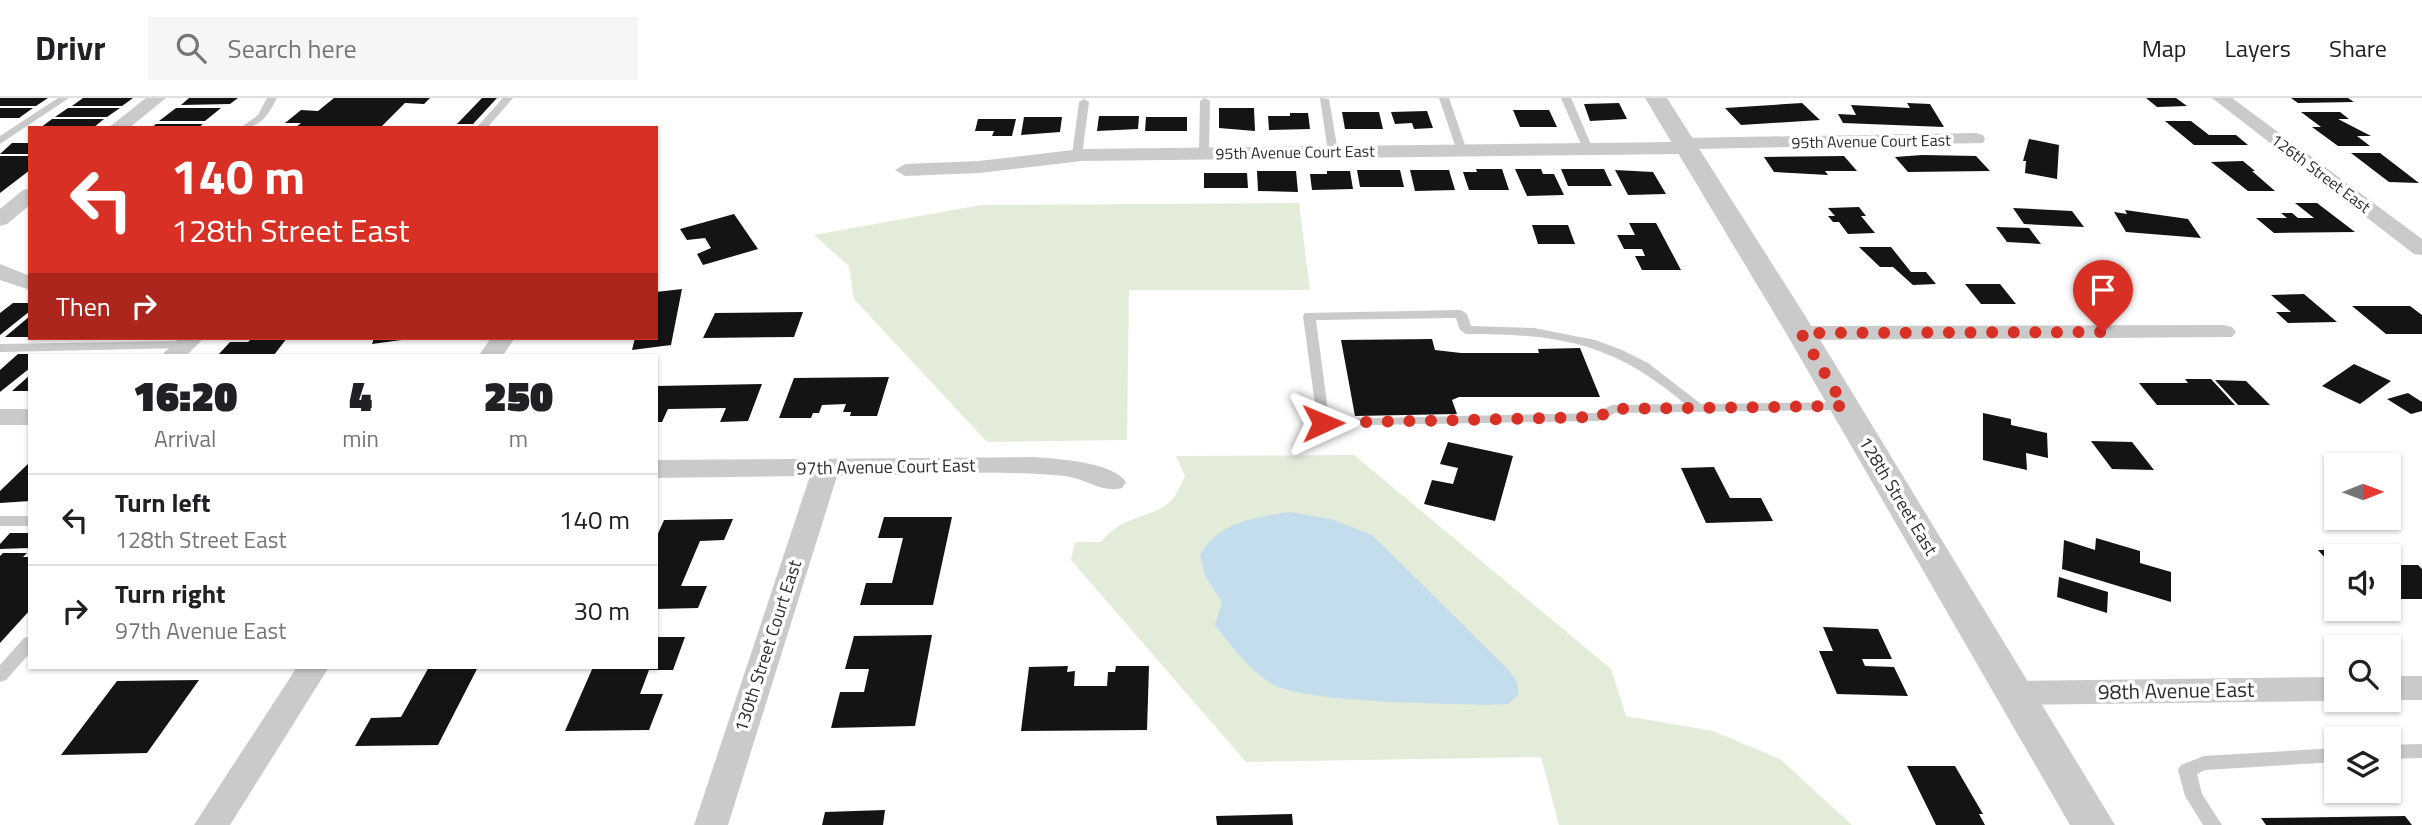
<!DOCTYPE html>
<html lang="en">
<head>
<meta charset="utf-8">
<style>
	body { margin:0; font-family:"Titillium Web",sans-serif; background:#f6f6f6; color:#202124; height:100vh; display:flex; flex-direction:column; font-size:26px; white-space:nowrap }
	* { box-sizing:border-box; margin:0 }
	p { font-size:23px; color:#757577 }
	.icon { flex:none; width:38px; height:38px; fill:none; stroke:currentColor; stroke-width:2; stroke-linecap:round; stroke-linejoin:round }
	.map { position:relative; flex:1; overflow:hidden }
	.drawer { position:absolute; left:28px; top:256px; width:630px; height:315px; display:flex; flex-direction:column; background:#fff; border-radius:0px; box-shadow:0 2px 5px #0004 }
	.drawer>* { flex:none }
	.banner { position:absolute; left:28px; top:28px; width:630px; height:214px; border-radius:0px; box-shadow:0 2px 5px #0004; background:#d93025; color:#fff; overflow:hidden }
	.needle { width:46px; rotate:89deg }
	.tools { position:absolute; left:2324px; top:355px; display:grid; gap:14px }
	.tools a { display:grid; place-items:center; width:77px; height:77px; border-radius:0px; background:#fff; box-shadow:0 2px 5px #0004; font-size:35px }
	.pin { position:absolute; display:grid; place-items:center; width:60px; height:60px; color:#fff; margin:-72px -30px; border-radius:50% 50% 50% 0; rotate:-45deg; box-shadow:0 0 7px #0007 }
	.pin .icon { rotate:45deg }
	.me { position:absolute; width:77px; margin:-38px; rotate:89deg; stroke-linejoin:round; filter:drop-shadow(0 0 5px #0008) }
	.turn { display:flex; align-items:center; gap:24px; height:147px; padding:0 28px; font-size:32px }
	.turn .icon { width:91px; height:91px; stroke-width:2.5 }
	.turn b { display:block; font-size:49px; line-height:60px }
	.then { display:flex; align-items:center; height:66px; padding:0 28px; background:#0003; gap:14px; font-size:26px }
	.eta { display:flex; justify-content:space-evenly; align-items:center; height:119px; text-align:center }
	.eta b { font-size:42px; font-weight:800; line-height:49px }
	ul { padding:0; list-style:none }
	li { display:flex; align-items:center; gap:21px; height:91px; padding:0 28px; border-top:2px solid #e0e0e0 }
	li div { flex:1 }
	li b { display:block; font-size:26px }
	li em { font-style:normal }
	header { display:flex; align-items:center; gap:42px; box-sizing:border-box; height:98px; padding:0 35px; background:#fff; border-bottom:2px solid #e0e0e0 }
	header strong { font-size:33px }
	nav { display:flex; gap:38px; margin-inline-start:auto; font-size:24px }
	.search { width:490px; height:63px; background:#f6f6f6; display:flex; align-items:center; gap:18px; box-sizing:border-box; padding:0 24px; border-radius:0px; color:#757577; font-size:26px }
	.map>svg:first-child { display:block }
</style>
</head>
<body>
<header>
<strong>Drivr</strong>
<div class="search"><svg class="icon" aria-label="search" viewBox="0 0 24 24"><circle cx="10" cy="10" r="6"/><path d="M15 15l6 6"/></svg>Search here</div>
<nav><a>Map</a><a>Layers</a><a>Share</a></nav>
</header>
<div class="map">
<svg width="2422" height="727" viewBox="0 0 2422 727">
	<rect width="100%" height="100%" fill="#fff"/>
	<g fill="#e3ecd9">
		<path d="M1299,105l11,87h-181l-2,150 -140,2 -133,-143 -5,-33 -35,-31 167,-30z"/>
		<path d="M1354,357l257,214 15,47 87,15 67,28 72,66h-293l-18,-68 -295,5 -175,-202 4,-18h26c23,-30 58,-23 74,-46 4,-6 7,-14 10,-20l-9,-20z"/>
	</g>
	<path fill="#c4dded" d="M1290,414l41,7 41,16 134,132 10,13 3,14 -11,10 -25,1c-42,-2 -183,-2 -213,-22 -22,-15 -39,-37 -55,-58l7,-23 -17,-26 -5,-21c18,-33 55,-38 90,-43z"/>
	<g fill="#141414">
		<path d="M0,0h48l-12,8h-36z"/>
		<path d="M83,0h50l-11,8h-50z"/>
		<path d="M189,0h49l-8,6 -49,1z"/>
		<path d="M334,0h96l-6,6 -19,-1 -24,24 -86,1 6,-5h-16l16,-13 17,1z"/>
		<path d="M482,0h15l-24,26h-16z"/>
		<path d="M2146,0h30l11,8 -30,1z"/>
		<path d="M2291,0h57l6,4 -56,1z"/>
		<path d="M1619,5l8,16 -37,2 -6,-17z"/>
		<path d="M1802,5l18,17 -79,5 -16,-17z"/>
		<path d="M1907,5l23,1 14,23 -101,-4 -5,-9 18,1 -5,-10 59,3z"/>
		<path d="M0,10h33l-14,10h-19z"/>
		<path d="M68,10h52l-13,9h-52z"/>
		<path d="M176,10h45l-16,13h-46z"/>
		<path d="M1219,10h35l1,23 -36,-3z"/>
		<path d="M1513,12h36l8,17h-37z"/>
		<path d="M1427,13l6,17 -19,1 -2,-6 -17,1 -4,-12z"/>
		<path d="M1342,14h37l4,17h-38z"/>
		<path d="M2301,14h39l9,7h-11l33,17h-14l13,10h-32l-26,-19h9z"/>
		<path d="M1290,15h18l2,16 -41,1 -1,-14h22z"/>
		<path d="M1099,18h40l-1,13 -41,2z"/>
		<path d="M1024,19h38l-2,15 -39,3z"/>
		<path d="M1146,19h41v14h-42z"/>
		<path d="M52,21h52l-11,9h-53z"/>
		<path d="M978,21h38l-4,17h-20l2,-5h-19z"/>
		<path d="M2165,23h26l18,14h27l12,10h-54z"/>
		<path d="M156,26h47l-5,4h-47z"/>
		<path d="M2029,41l30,6 -2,34 -32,-6 1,-12h-3z"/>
		<path d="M12,45h18v11h-30z"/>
		<path d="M2351,55h29l39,30 -30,-1z"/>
		<path d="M1922,57l54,1 14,15 -82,1 -13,-15z"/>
		<path d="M0,58h30v14l-30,23z"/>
		<path d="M1844,58l13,15h-32l3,4 -54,-3 -10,-15z"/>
		<path d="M2243,63l12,10h-3l23,20h-27l-37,-29z"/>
		<path d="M1476,71h26l7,21h-40l-6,-18h14z"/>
		<path d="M1515,71h26l2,5h11l10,21 -37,1z"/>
		<path d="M1561,71h43l8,17h-44z"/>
		<path d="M1357,72h43l4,17h-44z"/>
		<path d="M1410,72h39l6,20 -40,1z"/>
		<path d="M1615,72l38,2 13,22 -38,1z"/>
		<path d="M1257,73h39l2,21 -40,-1z"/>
		<path d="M1327,73h23l3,18 -41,1 -2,-16h17z"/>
		<path d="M1204,75h43l1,15h-44z"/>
		<path d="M2295,105h22l38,29 -81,1 -18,-15h31l-6,-5h11l6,5h16z"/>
		<path d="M1859,109l7,9h-5l14,17 -27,1 -9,-12h-6l-5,-6h7l-7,-8z"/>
		<path d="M2013,110l59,3 12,16 -60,-3z"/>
		<path d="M2125,112l63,9 13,19 -75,-6 -12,-20 13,2z"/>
		<path d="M734,116l24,35 -55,16 -6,-11 14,-6 -6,-10 -18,2 -7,-11z"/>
		<path d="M1629,125h27l25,47h-39l-7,-14h10l-3,-7h-18l-7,-14h18z"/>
		<path d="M1532,127h36l7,19h-37z"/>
		<path d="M1996,129l33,1 12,16 -34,-2z"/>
		<path d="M1859,149h32l20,25h15l10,12 -23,1 -20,-18h-13z"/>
		<path d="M1965,186h35l16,20h-35z"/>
		<path d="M682,191l-11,56 -39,5 3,-12h21v-46z"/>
		<path d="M2304,196l33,28 -49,1 -12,-11h15l-20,-17z"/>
		<path d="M13,205h17v8l-30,24v-22z"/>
		<path d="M2352,208h58l12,9v19h-36z"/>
		<path d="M803,214l-9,25 -91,1 12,-25z"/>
		<path d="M30,218v21h-25z"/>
		<path d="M252,240h35l-13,17h-56l12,-13h18z"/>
		<path d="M374,240h35v1l-37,5z"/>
		<path d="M1432,241l3,11 26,3h78l-1,-4 42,-1 20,49h-141l-7,3 5,14 -102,2 -14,-76z"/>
		<path d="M18,256h12v14l-30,24v-22z"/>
		<path d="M2354,266l37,17 -31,23 -38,-18z"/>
		<path d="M30,277v16h-18z"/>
		<path d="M889,279l-12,39h-27l1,-4h-8l3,-8 -24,1 -3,8h-6l-2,5h-32l15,-40z"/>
		<path d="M2185,281h26l24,26h-78l-18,-22h49z"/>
		<path d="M2215,282l31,1 24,24h-32z"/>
		<path d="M762,286l-14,37 -28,1 6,-14 -58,1 -6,13h-6v-36z"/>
		<path d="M2408,295l14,9v9l-11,3 -24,-15z"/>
		<path d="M1983,315l28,6v6l36,8 1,25 -22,-5 1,17 -44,-10z"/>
		<path d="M2091,343l41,1 22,28 -42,-1z"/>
		<path d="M1448,344l65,14 -18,65 -71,-17 8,-24 21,4 5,-16 -18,-4z"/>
		<path d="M30,364v39l-30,2v-12z"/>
		<path d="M1714,369l16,31h31l12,23 -67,2 -25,-55z"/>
		<path d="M884,419h68l-19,88h-73l6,-22h26l11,-45h-25z"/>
		<path d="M733,421l-9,21 -24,1 -19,45h26l-9,22 -42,1v-71l8,-18z"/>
		<path d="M10,435h20v15l-30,1v-5z"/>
		<path d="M2096,440l44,13v12l31,9v30l-109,-33 2,-29 31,10z"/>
		<path d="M2318,452h30l6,6h-18v14z"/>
		<path d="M3,455h24l-4,4h7v53l-30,33v-87z"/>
		<path d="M2389,467h29l4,4v30h-33z"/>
		<path d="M2059,479l49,15 -1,21 -50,-16z"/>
		<path d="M1823,529l55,2 14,30h-30l3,7 29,1 14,29 -71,-2 -18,-43h14z"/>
		<path d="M932,537l-17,91 -84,2 9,-36h24l5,-23h-24l9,-33z"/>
		<path d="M656,539h29l-12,33h-24l-9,24h23l-14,36 -84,1 28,-64h63z"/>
		<path d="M1068,568l-1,6 8,-1 -1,15h33l1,-14h7l1,-6h33l-2,64 -126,1 8,-64z"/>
		<path d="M429,569h49l-40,78 -83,1 16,-28 30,-1z"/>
		<path d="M199,582l-52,73 -86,2 56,-74z"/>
		<path d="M1907,668h48l28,48h-4l6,11h-49z"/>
		<path d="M885,712l-2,15h-61l3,-13z"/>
		<path d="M1292,716l1,11h-76l-1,-9z"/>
		<path d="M2405,718l7,9h-146l-5,-7z"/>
	</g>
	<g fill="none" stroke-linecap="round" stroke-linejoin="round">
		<g fill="#cacaca" fill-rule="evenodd">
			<path d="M58,0h11l-69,46v-8z"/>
			<path d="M267,0h10c-9,17 -16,30 -37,30l18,-13z"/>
			<path d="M503,0h10l-26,30h-11z"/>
			<path d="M1205,0l5,3 -1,52 -5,3 -5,-3 1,-52z"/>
			<path d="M1320,0l9,1 9,53 -1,2 -9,-2z"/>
			<path d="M1439,0h10l18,53 -1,2 -9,-2z"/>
			<path d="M1561,0h10l22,51 -1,2 -9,-2z"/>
			<path d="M1084,1l5,3 -7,53 -5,3 -5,-3 7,-53z"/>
			<path d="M1461,212l6,4 4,12 63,2 61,12 27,10 26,13 53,41 143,-2 7,4 -7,4 -229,3 -16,8 -281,5 -15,-110 2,-3zM1456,220l4,12 6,4c93,0 146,8 219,70l-73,1 -16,8 -267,6 -13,-99z"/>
			<path d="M184,243l6,4 -2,3 -188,4v-8z"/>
			<rect x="0" y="418" width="30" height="10"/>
			<path d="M30,538v17l-24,27 -6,2v-17l24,-27z"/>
			<path d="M2422,646v14l-33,1v-14z"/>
			<path d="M2336,650v14l-131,8 -8,4 5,20 20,31h-19l-18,-29 -7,-26 3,-5 23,-9z"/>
		</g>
		<g fill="#cacaca" fill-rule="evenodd">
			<path d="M146,0h20l-37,30h-21z"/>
			<path d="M2212,0h20l190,141v16l-8,-1z"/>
			<path d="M1976,35l7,2 2,4 -2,4 -289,6 -8,5 -605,7 -102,12 -74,3 -10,-6 10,-6 74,-3 102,-12 594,-7 8,-4z"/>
			<path d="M30,90v17l-23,19 -7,2v-17l23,-19z"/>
			<path d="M0,166l30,12v14l-30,-10z"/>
			<path d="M2224,227l8,2 4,5 -4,5 -431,3 -8,-2 -4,-5 4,-5 8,-2z"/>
			<path d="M179,240h25l-17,17h-25z"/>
			<path d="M491,240h24l-12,17h-24z"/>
			<rect x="0" y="311" width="30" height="16"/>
			<path d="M1035,359c23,2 78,5 91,25l-4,6c-19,6 -37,-10 -57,-12 -75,-7 -153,-1 -228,0l-109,349h-34l116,-349 -154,2v-18z"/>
			<path d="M297,569h32l-99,158h-36z"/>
			<rect x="2389" y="578" width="33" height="24"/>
			<path d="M2336,579v23h4l-4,1 -321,4 -11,-3 -5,-9 5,-9 11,-3z"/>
		</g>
		<path fill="#cacaca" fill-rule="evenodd" d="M1645,0h22l149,235 299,492h-45l-284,-492z"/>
	</g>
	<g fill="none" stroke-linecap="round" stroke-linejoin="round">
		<path stroke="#d93025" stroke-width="12" stroke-dasharray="0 21.6" d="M1323,325l276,-6 13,-8 232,-3 -43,-73 302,-1"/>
	</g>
	<g text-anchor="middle" stroke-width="7" stroke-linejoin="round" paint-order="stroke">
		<g font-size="16" fill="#2d2d2d" stroke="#fff">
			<text transform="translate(1871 43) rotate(-1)" y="6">95th Avenue Court East</text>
			<text transform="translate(1295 54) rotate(-1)" y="6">95th Avenue Court East</text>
			<text transform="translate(2321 75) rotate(37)" y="6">126th Street East</text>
		</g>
		<g font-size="18" fill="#2d2d2d" stroke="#fff">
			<text transform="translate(886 369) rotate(-1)" y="6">97th Avenue Court East</text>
			<text transform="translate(1898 398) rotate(59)" y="6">128th Street East</text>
			<text transform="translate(768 548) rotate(-72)" y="6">130th Street Court East</text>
		</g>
		<g font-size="21" fill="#2d2d2d" stroke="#fff">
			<text transform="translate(2176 593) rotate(-1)" y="7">98th Avenue East</text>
		</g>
	</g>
</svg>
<div class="tools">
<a><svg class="needle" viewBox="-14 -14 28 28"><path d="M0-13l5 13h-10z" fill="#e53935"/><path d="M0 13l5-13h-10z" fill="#757577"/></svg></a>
<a><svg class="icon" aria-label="sound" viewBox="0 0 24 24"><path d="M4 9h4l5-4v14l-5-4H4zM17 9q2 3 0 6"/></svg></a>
<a><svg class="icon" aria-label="search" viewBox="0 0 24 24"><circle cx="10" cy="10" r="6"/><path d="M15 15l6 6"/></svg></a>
<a><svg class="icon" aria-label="layers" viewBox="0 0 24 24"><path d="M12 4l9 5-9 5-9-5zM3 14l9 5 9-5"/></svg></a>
</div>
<div class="pin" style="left:2103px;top:234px;background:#d93025"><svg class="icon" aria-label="arrive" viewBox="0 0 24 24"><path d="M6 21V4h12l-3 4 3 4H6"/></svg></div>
<svg class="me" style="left:1323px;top:325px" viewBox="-20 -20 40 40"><path d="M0-17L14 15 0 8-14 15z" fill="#d93025" stroke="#fff" stroke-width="4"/></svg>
<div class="banner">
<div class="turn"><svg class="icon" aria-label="left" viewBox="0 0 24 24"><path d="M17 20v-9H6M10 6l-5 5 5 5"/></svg><div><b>140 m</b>128th Street East</div></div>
<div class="then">Then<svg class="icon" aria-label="right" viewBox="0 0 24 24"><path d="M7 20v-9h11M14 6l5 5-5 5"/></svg></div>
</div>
<section class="drawer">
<div class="eta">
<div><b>16:20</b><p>Arrival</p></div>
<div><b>4</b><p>min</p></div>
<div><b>250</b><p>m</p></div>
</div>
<ul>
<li><svg class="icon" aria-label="left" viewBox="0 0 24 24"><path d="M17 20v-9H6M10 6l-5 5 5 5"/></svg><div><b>Turn left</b><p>128th Street East</p></div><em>140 m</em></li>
<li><svg class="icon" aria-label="right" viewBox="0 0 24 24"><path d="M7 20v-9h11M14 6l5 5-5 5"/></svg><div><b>Turn right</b><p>97th Avenue East</p></div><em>30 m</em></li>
</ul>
</section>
</div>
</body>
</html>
